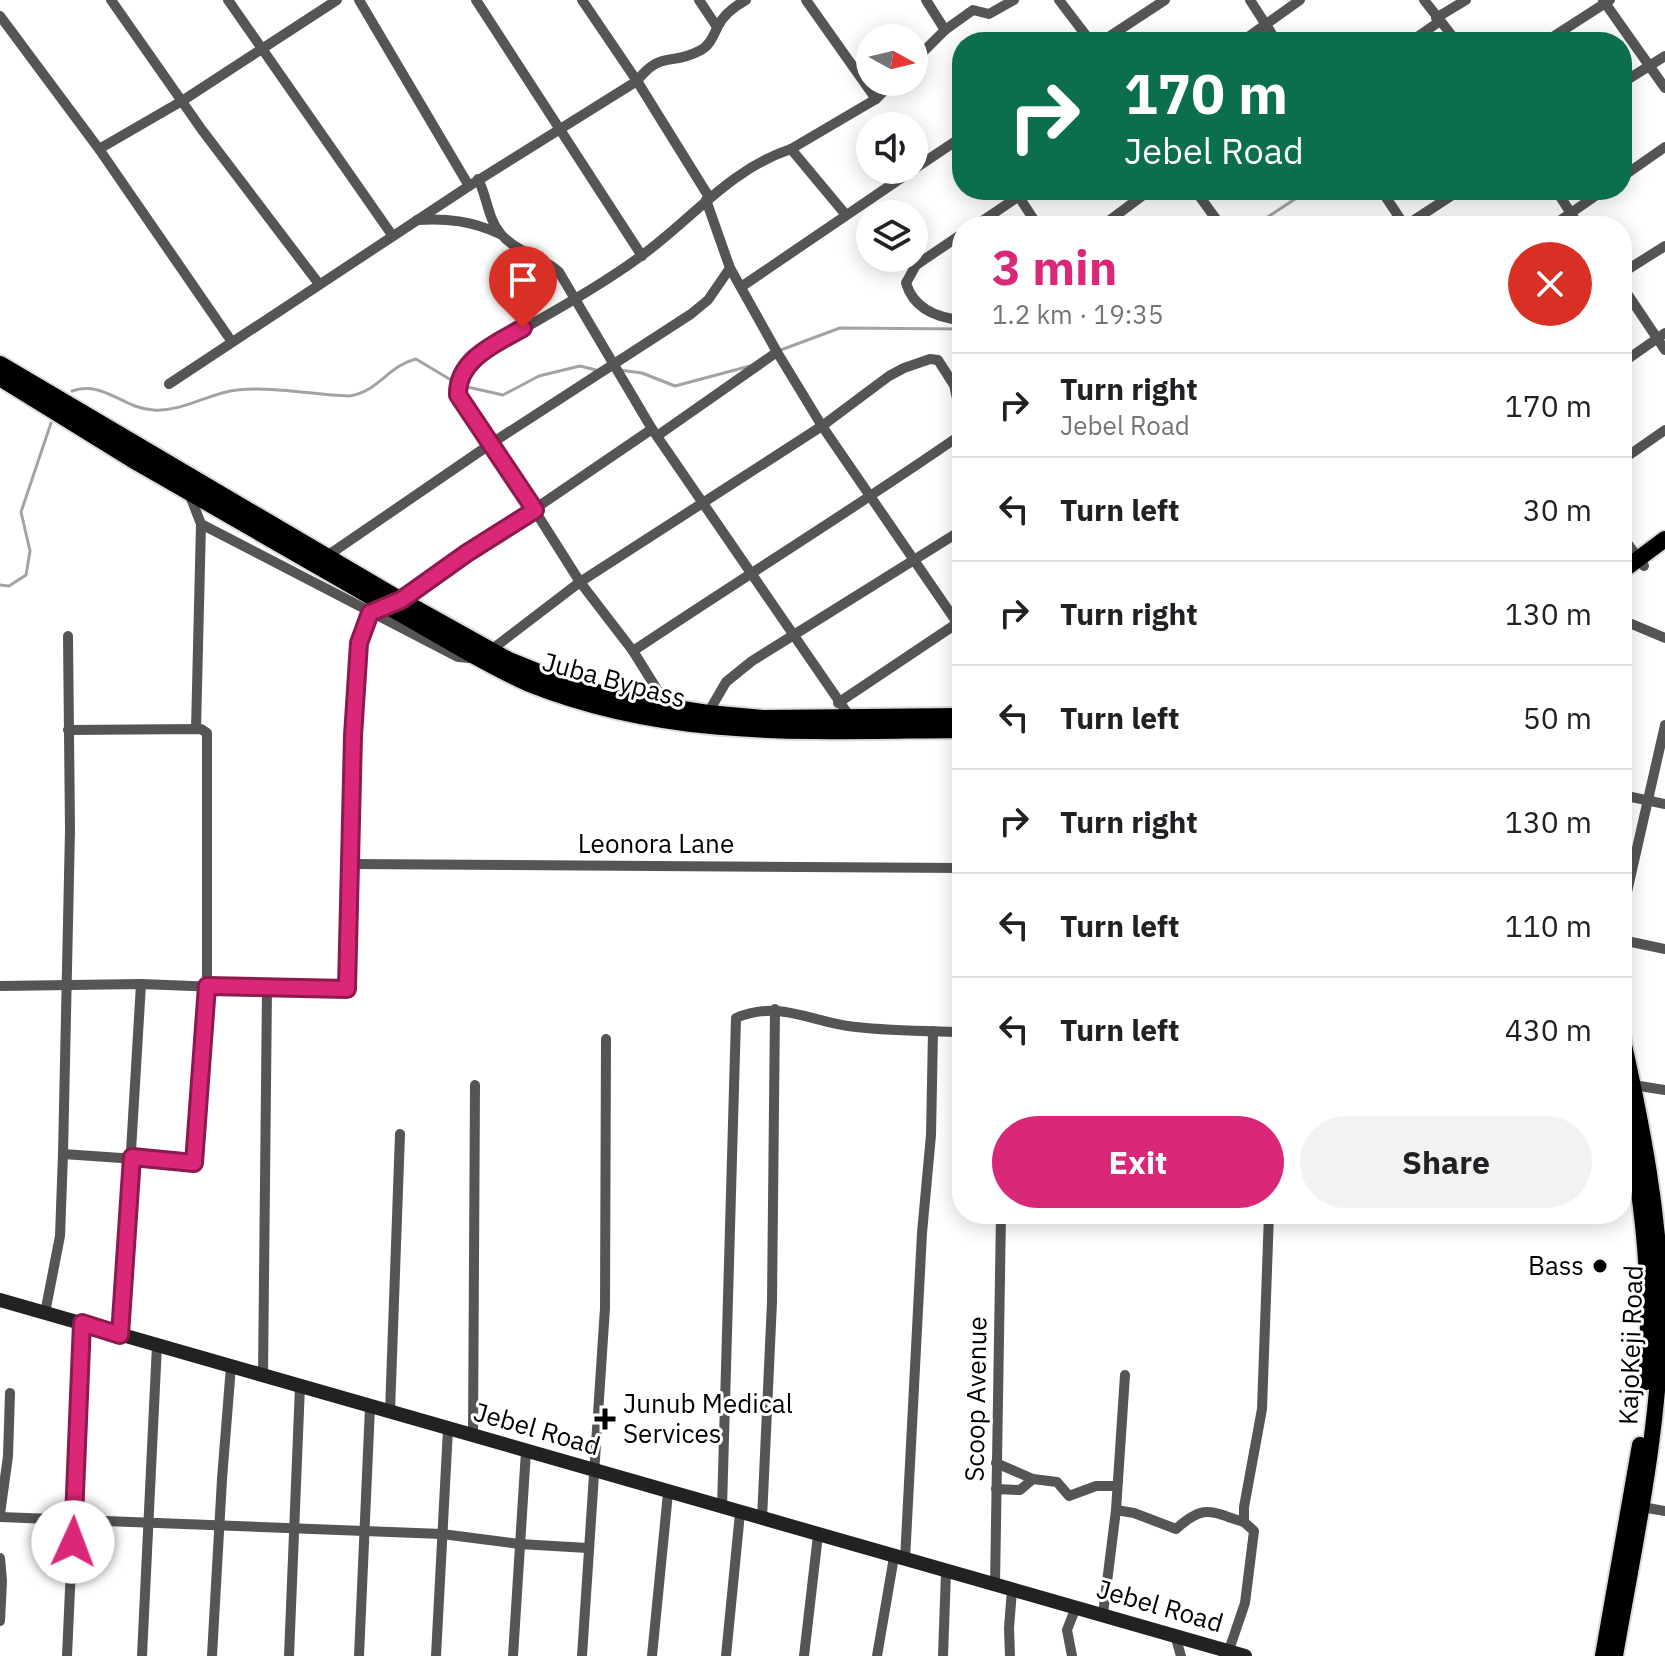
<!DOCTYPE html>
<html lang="en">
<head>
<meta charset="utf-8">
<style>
	body { margin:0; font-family:"IBM Plex Sans",sans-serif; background:#f2f2f2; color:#202124; height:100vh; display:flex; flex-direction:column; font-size:30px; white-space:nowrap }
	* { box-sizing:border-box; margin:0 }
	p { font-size:26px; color:#757577 }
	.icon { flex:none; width:44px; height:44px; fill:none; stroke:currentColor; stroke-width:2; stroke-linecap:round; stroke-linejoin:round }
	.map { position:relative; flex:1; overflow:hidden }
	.details { position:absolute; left:952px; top:216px; width:680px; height:1008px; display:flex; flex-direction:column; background:#fff; border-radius:32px; box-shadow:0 4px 20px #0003 }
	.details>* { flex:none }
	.hud { position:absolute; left:952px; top:32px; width:680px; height:168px; border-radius:32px; box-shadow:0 4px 20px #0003; background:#0b6e4f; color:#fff; overflow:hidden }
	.needle { width:52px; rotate:98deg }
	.fabs { position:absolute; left:856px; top:24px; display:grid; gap:16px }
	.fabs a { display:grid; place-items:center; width:72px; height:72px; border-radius:50%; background:#fff; box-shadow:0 4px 20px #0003; font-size:40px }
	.pin { position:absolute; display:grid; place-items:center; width:68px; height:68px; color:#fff; margin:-82px -34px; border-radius:50% 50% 50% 0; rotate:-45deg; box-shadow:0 0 8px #0007 }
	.pin .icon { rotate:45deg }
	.me { position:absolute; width:88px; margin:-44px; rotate:2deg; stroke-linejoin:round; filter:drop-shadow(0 0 6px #0008) }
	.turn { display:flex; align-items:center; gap:28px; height:168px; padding:0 40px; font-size:36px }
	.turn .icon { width:104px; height:104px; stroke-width:2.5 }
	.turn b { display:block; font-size:56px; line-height:68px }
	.round { display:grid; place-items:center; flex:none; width:84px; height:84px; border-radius:42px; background:#f2f2f2 }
	.overview { display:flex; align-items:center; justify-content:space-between; height:136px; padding:0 40px }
	h1 { font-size:48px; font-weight:700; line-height:60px; color:#db2777 }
	.cta { display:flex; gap:16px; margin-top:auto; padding:16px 40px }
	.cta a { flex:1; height:92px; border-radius:48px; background:#db2777; color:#fff; font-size:32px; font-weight:700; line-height:92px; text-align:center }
	.cta a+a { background:#f2f2f2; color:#202124 }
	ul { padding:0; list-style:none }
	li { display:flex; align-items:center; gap:24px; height:104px; padding:0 40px; border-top:2px solid #e0e0e0 }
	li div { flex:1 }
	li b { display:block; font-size:30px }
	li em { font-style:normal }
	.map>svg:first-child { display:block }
</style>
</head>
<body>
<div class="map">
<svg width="1665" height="1656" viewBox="0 0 1665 1656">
	<rect width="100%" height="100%" fill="#fff"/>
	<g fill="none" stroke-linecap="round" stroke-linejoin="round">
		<g stroke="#a3a3a3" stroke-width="3">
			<path d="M1254,226l41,-27 9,-9"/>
			<path d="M778,351l62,-23 122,1"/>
			<path d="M619,370l23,3 33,13 75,-20"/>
			<path d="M463,386l40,9 36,-19 41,-10 16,4"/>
			<path d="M72,391c31,-11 50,17 81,19 30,2 56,-17 84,-20 37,-4 75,5 112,6 28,-3 40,-31 67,-37l40,24"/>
			<path d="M0,585l9,1 17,-11 4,-24 -9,-39 30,-89"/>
		</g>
		<g stroke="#dbdbdb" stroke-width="20">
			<g id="primary">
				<path d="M0,364l401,236 108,60 47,19 63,20 89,14 55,5 199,-2"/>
				<path d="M0,378l131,81 336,193c20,11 40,22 60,31 144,58 284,48 435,47"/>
				<path d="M1622,571l43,-32"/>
				<path d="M1622,1098c21,94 31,188 24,284"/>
				<path d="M1603,1656l37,-211"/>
				<path d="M1615,1656c20,-116 46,-231 46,-349 -1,-91 -19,-182 -39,-271"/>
			</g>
		</g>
		<g stroke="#555" stroke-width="10">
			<path d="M111,0l91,130 117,154"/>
			<path d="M228,0l164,235"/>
			<path d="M359,0l110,186"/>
			<path d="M476,0l166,256"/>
			<path d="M582,0l55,81 72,116"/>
			<path d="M699,0l18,27"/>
			<path d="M806,0l70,99"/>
			<path d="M926,0l19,30"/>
			<path d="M1059,0l32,42"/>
			<path d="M1250,0l27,42"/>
			<path d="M1424,0l33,42"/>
			<path d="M1603,0l62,88"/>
			<path d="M0,16l99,133 83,-48 155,-101"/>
			<path d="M1436,18l30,-18"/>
			<path d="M1101,42l64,-42"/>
			<path d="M1241,42l59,-42"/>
			<path d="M1410,42l30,-21"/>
			<path d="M1545,42l65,-42"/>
			<path d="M914,61l31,-31 28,-20 16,4 25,-14"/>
			<path d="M1622,83l43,-27"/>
			<path d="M99,149l133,193"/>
			<path d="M791,149l55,66"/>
			<path d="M914,169l48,-32"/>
			<path d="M1622,177l43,-30"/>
			<path d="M478,179c9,17 10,40 22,54 15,19 42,23 59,39l93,157 198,288"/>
			<path d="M1009,190l10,7 19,29"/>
			<path d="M1195,190l26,36"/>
			<path d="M1381,190l24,36"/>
			<path d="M1556,190l23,36"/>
			<path d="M706,200l24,68 47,84 45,74 140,204"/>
			<path d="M417,220c30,-2 55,1 83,14"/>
			<path d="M975,226l53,-36"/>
			<path d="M1102,226l48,-36"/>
			<path d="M1405,226l55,-36"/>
			<path d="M1552,226l52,-36"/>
			<path d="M962,234l-46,31 -10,18c8,27 32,35 56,37"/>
			<path d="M1622,273l43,-27"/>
			<path d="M1622,286l43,64"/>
			<path d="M741,287l172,-117"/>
			<path d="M1622,363l43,-30"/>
			<path d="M169,384l300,-198 168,-105c24,-31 34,-15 62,-30 11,-5 14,-15 19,-25 6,-12 17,-20 28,-26"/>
			<path d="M657,436l120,-84"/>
			<path d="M1622,460l43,-30"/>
			<path d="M189,493l12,31 -5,205"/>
			<path d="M201,524l257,133 12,1"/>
			<path d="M1622,536l22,30"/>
			<path d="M327,556l165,-113 199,-129 17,-14 22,-32"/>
			<path d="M1622,620l43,18"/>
			<path d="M491,650l89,-68 242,-156 67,-50 15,-8 26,-9 8,1 16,25 8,36"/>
			<path d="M633,651c109,-73 221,-142 329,-217"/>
			<path d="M838,703l124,-83"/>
			<path d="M668,707l-35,-56 -53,-69 -88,-139 -34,-48 3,-20 12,-16c55,-35 115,-64 168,-103 50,-36 89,-87 150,-107l85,-50 17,-17"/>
			<path d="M708,713l18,-31 26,-21 210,-131"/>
			<path d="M1622,795l43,9"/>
			<path d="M350,864l612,4"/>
			<path d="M1622,914l43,-189"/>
			<path d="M1622,940l43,9"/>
			<path d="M0,986l141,-2 126,5h80l6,-253 6,-93 11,-30 31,-13 251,-171"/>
			<path d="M1633,1085l32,5"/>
			<path d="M63,1154l131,9 13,-177v-253l-6,-4 -133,1"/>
			<path d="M45,1313l15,-77 3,-82 7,-324 -2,-194"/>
			<path d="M120,1335l21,-351"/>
			<path d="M263,1375l4,-386"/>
			<path d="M390,1412l10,-278"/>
			<path d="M473,1436l2,-351"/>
			<path d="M996,1463l37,16 24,3 12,14 27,-10h21"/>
			<path d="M996,1489l24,1 13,-11"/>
			<path d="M1642,1507l23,4"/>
			<path d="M722,1508l14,-490c44,-19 76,5 120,9 35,4 71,4 106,5"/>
			<path d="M1116,1510l18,3 42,16c29,-26 34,-17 68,-7"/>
			<path d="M0,1514l8,-58 2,-63"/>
			<path d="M0,1517l442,17 77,10 69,4"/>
			<path d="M762,1519l10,-217 3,-293"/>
			<path d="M0,1558l2,23 -2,40"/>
			<path d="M905,1560l17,-327 9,-98 2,-104"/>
			<path d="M995,1586l6,-372"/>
			<path d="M1103,1614l13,-104 9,-135"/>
			<path d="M1175,1635l6,21"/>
			<path d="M1229,1650l16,-47 9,-72 -10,-9v-15l18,-98 7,-195"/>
			<path d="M67,1656l15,-333"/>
			<path d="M142,1656l15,-311"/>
			<path d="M212,1656l10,-177 9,-113"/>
			<path d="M289,1656l11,-270"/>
			<path d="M359,1656l11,-249"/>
			<path d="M436,1656l12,-227"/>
			<path d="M513,1656l13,-205"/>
			<path d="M582,1656l23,-348 1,-269"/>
			<path d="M652,1656l16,-163"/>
			<path d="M726,1656l14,-143"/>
			<path d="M804,1656l14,-121"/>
			<path d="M877,1656l17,-99"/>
			<path d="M943,1656l3,-84"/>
			<path d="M1010,1656l-1,-28 3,-38"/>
			<path d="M1072,1656l-5,-26 9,-23"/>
		</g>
		<path stroke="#222" stroke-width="14" d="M0,1300l1245,356"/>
		<use href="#primary" stroke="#000" stroke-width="16"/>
	</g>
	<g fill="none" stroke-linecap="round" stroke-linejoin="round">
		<g stroke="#8e194d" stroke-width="20">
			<path id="route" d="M73,1542l9,-219 38,12 12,-178 62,6 13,-177 140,3 6,-253 6,-93 11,-30 31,-13 66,-47 68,-43 -77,-115c-1,-36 39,-52 65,-67"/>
		</g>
		<use href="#route" stroke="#db2777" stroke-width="14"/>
	</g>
	<g fill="#000" stroke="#fff" stroke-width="3">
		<circle cx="1600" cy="1266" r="8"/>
		<path d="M601 1407h8v8h8v8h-8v8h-8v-8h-8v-8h8z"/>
	</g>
	<g text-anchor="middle" stroke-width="6" stroke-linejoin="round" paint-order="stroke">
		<g font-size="26" fill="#000" stroke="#fff">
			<text transform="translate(614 680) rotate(15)" y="9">Juba Bypass</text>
			<text x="656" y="853">Leonora Lane</text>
			<text transform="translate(1631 1345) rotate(-88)" y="9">KajoKeji Road</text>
			<text transform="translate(976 1399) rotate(-89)" y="9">Scoop Avenue</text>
			<text transform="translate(537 1429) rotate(16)" y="9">Jebel Road</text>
			<text transform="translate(1160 1606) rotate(16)" y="9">Jebel Road</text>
		</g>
		<g font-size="26" fill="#000" stroke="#fff" text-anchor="end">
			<text x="1584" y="1275">Bass</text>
			<text x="623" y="1413" text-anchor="start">Junub Medical<tspan x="623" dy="30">Services</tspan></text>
		</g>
	</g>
</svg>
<div class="fabs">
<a><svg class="needle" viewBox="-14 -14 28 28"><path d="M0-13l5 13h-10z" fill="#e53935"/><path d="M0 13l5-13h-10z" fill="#757577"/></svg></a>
<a><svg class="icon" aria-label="sound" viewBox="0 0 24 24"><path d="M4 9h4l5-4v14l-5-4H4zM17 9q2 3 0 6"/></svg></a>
<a><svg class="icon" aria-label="layers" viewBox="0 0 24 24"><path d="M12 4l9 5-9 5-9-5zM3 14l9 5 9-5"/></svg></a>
</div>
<div class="pin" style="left:523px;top:328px;background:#d93025"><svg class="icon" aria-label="arrive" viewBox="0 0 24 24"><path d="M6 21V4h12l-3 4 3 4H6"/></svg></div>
<svg class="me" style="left:73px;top:1542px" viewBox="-20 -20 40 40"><circle r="19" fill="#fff"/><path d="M0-13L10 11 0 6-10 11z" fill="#db2777"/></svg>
<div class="hud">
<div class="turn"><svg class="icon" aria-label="right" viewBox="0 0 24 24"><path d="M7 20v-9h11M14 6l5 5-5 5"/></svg><div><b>170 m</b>Jebel Road</div></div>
</div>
<section class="details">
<div class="overview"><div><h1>3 min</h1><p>1.2 km · 19:35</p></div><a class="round" style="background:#d93025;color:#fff"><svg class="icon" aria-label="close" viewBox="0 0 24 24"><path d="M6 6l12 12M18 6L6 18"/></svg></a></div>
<ul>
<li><svg class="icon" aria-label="right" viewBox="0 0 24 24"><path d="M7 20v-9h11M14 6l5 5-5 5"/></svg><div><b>Turn right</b><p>Jebel Road</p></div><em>170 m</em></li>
<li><svg class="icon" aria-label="left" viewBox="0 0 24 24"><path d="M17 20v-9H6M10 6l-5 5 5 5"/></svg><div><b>Turn left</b></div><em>30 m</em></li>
<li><svg class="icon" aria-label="right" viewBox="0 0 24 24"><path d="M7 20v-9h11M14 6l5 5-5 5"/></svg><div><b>Turn right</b></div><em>130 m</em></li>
<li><svg class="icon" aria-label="left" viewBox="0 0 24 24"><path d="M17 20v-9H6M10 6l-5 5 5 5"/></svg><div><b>Turn left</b></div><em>50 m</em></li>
<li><svg class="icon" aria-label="right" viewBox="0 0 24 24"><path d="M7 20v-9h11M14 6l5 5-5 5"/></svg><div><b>Turn right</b></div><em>130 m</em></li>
<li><svg class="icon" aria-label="left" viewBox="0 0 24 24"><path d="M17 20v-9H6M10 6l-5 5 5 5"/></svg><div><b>Turn left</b></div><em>110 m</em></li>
<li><svg class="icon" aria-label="left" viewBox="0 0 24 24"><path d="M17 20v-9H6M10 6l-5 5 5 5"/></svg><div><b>Turn left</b></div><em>430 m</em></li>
</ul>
<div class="cta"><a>Exit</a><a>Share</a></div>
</section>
</div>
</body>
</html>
